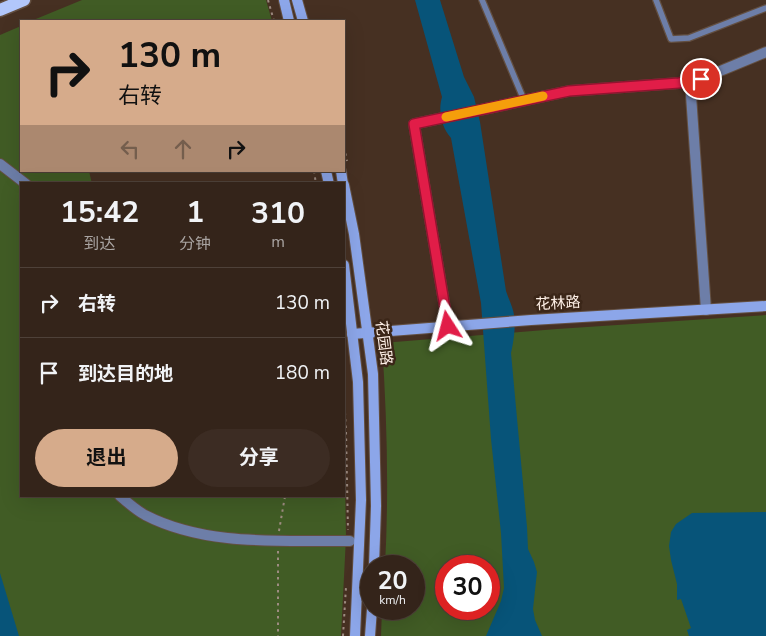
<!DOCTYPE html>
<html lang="zh">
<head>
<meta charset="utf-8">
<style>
	body { margin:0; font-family:"Nunito Sans","Noto Sans SC",sans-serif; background:#3c2c23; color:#f1f3f6; height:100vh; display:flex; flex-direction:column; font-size:19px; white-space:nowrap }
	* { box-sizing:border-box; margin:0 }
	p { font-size:16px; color:#a9a4a2 }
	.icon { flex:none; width:28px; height:28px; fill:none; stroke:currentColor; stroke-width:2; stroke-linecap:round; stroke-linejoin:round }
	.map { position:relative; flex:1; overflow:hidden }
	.sheet { position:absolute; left:20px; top:182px; width:325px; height:315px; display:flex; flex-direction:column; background:#34241a; border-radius:0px; box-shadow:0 5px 20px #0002,0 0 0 1px #4e4139 }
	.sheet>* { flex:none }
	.hud { position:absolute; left:20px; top:20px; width:325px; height:152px; border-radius:0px; box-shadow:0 5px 20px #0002,0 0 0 1px #4e4139; background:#d6ab8b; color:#111; overflow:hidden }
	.speed { position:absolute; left:360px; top:555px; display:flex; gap:10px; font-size:25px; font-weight:700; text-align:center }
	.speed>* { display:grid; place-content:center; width:65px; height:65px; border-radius:50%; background:#34241a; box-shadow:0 5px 20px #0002,0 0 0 1px #4e4139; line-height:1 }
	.speed small { font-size:12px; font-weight:400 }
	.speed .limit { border:8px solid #d22; background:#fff; color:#111 }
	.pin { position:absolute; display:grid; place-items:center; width:42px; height:42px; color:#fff; margin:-21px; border:2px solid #fff; border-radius:50%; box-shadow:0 1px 5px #0007 }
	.me { position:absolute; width:55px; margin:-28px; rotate:351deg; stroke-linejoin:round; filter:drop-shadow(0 0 4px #0008) }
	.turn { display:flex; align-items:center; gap:18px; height:105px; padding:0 15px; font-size:22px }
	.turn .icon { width:65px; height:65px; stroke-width:2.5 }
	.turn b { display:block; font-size:35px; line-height:42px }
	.lanes { display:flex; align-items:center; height:48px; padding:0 15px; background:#0003; justify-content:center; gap:25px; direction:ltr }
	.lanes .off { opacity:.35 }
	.eta { display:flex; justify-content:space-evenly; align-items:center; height:85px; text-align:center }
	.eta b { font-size:30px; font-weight:700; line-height:35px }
	.button { display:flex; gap:10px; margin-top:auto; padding:10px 15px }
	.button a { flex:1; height:58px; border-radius:30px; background:#d6ab8b; color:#111; font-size:20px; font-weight:700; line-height:58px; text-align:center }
	.button a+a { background:#3c2c23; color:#f1f3f6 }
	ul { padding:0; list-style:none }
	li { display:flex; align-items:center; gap:15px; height:70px; padding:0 15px; border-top:1px solid #4e4139 }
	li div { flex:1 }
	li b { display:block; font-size:19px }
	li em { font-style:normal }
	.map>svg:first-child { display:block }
</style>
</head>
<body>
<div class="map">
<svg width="766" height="636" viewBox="0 0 766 636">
	<rect width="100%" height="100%" fill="#463022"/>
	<g fill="#415c25" fill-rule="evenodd">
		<path d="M82,0h184l6,21h-241z"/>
		<path d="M21,26v145h68l3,13h-71v312h323v-76l2,117 -5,99h-341v-601z"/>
		<path d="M766,315v321h-385l1,-27h32v-43h-29c4,-74 2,-148 -3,-223l175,-14zM446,566h43v43h-43z"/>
	</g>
	<g fill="#075479">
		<path d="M415,0h25l24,77 10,20 6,25 26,169c2,6 4,10 6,16 5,13 2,33 -1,46l16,174 1,22 6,13 3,10 -4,37 2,11 7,16h-56l15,-35 3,-13 -3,-55 -10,-94 -10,-136 -30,-165c-10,-12 -13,-27 -9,-41z"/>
		<path d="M766,512v124h-77l-2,-6 4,-2 -10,-29 -4,1v-16l-6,-24 -2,-14 2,-14 5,-8 16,-11z"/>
		<path d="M0,573l19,63h-19z"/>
	</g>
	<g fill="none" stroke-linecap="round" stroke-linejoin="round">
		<g stroke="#634f41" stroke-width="8">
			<g id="lane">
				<path d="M482,0l42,100"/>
				<path d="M656,0l15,39 18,-1 77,-30"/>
			</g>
		</g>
		<g stroke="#634f41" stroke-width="12">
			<g id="street">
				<path d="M690,81l16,229"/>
				<path d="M0,164l26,20"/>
				<path d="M448,326l-34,-202 155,-33 110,-8 22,-4 65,-27"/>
				<path d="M120,496c8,7 16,14 25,19 62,32 137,25 205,26"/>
			</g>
		</g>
		<g stroke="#634f41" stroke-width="12">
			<g id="secondary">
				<path d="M284,0l5,21"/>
				<path d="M297,0l6,21"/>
				<path d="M326,171l3,13"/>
				<path d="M341,171l2,13"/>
				<path d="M344,185l10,49 19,140 3,132 -2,60"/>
				<path d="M344,265l14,117 3,118 -6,136"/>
				<path d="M352,334l179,-14 235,-14"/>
				<path d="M370,636l2,-27"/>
			</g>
		</g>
		<g stroke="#634f41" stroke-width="15">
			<path id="primary" d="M0,10l24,-10"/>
		</g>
		<g stroke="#9e8c81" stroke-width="2" stroke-dasharray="2.5 4" stroke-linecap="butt">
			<path d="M268,0l6,21"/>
			<path d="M344,147l3,14"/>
			<path d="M314,171l2,13"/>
			<path d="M344,393l2,39 2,98"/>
			<path d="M279,531l6,-35"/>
			<path d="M278,551v85"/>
			<path d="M343,636l3,-49"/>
		</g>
		<use href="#lane" stroke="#6d7ea8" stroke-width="5.5"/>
		<use href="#street" stroke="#6d7ea8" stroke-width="10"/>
		<use href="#secondary" stroke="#8ca6e9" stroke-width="10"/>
		<use href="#primary" stroke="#b2c7fb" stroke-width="12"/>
	</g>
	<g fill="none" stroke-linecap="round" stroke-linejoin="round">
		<g stroke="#92132f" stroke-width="12">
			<path id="route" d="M448,326l-34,-202 155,-33 110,-8 22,-4"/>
		</g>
		<use href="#route" stroke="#e11d48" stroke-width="9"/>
		<path stroke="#f59e0b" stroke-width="9" d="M446,117l97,-21"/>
	</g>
	<g text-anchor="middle" stroke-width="5" stroke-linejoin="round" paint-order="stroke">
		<g font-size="15" fill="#fdefe6" stroke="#3b2618">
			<text transform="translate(558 303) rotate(-3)" y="5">花林路</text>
			<text transform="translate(384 343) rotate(83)" y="5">花园路</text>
		</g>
	</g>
</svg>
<div class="speed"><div>20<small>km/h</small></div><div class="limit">30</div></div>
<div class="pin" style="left:701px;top:79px;background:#d93025"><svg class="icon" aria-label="arrive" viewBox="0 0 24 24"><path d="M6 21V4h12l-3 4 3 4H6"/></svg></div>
<svg class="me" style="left:448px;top:326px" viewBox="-20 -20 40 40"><path d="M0-17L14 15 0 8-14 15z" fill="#e11d48" stroke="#fff" stroke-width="4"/></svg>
<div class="hud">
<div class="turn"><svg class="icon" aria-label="right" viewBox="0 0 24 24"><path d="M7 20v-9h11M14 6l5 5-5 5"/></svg><div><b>130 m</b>右转</div></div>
<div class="lanes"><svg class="icon off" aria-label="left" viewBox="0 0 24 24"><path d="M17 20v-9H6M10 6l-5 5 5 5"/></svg><svg class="icon off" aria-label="ahead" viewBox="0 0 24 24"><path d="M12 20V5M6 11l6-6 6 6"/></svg><svg class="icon" aria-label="right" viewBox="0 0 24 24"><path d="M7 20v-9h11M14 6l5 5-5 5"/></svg></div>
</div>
<section class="sheet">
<div class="eta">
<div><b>15:42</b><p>到达</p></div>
<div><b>1</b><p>分钟</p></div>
<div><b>310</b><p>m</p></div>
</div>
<ul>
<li><svg class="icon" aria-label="right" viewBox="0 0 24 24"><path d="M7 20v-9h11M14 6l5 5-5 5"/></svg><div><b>右转</b></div><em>130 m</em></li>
<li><svg class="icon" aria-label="arrive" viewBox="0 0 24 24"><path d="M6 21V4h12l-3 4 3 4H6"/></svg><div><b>到达目的地</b></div><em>180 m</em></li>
</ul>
<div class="button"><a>退出</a><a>分享</a></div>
</section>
</div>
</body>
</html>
